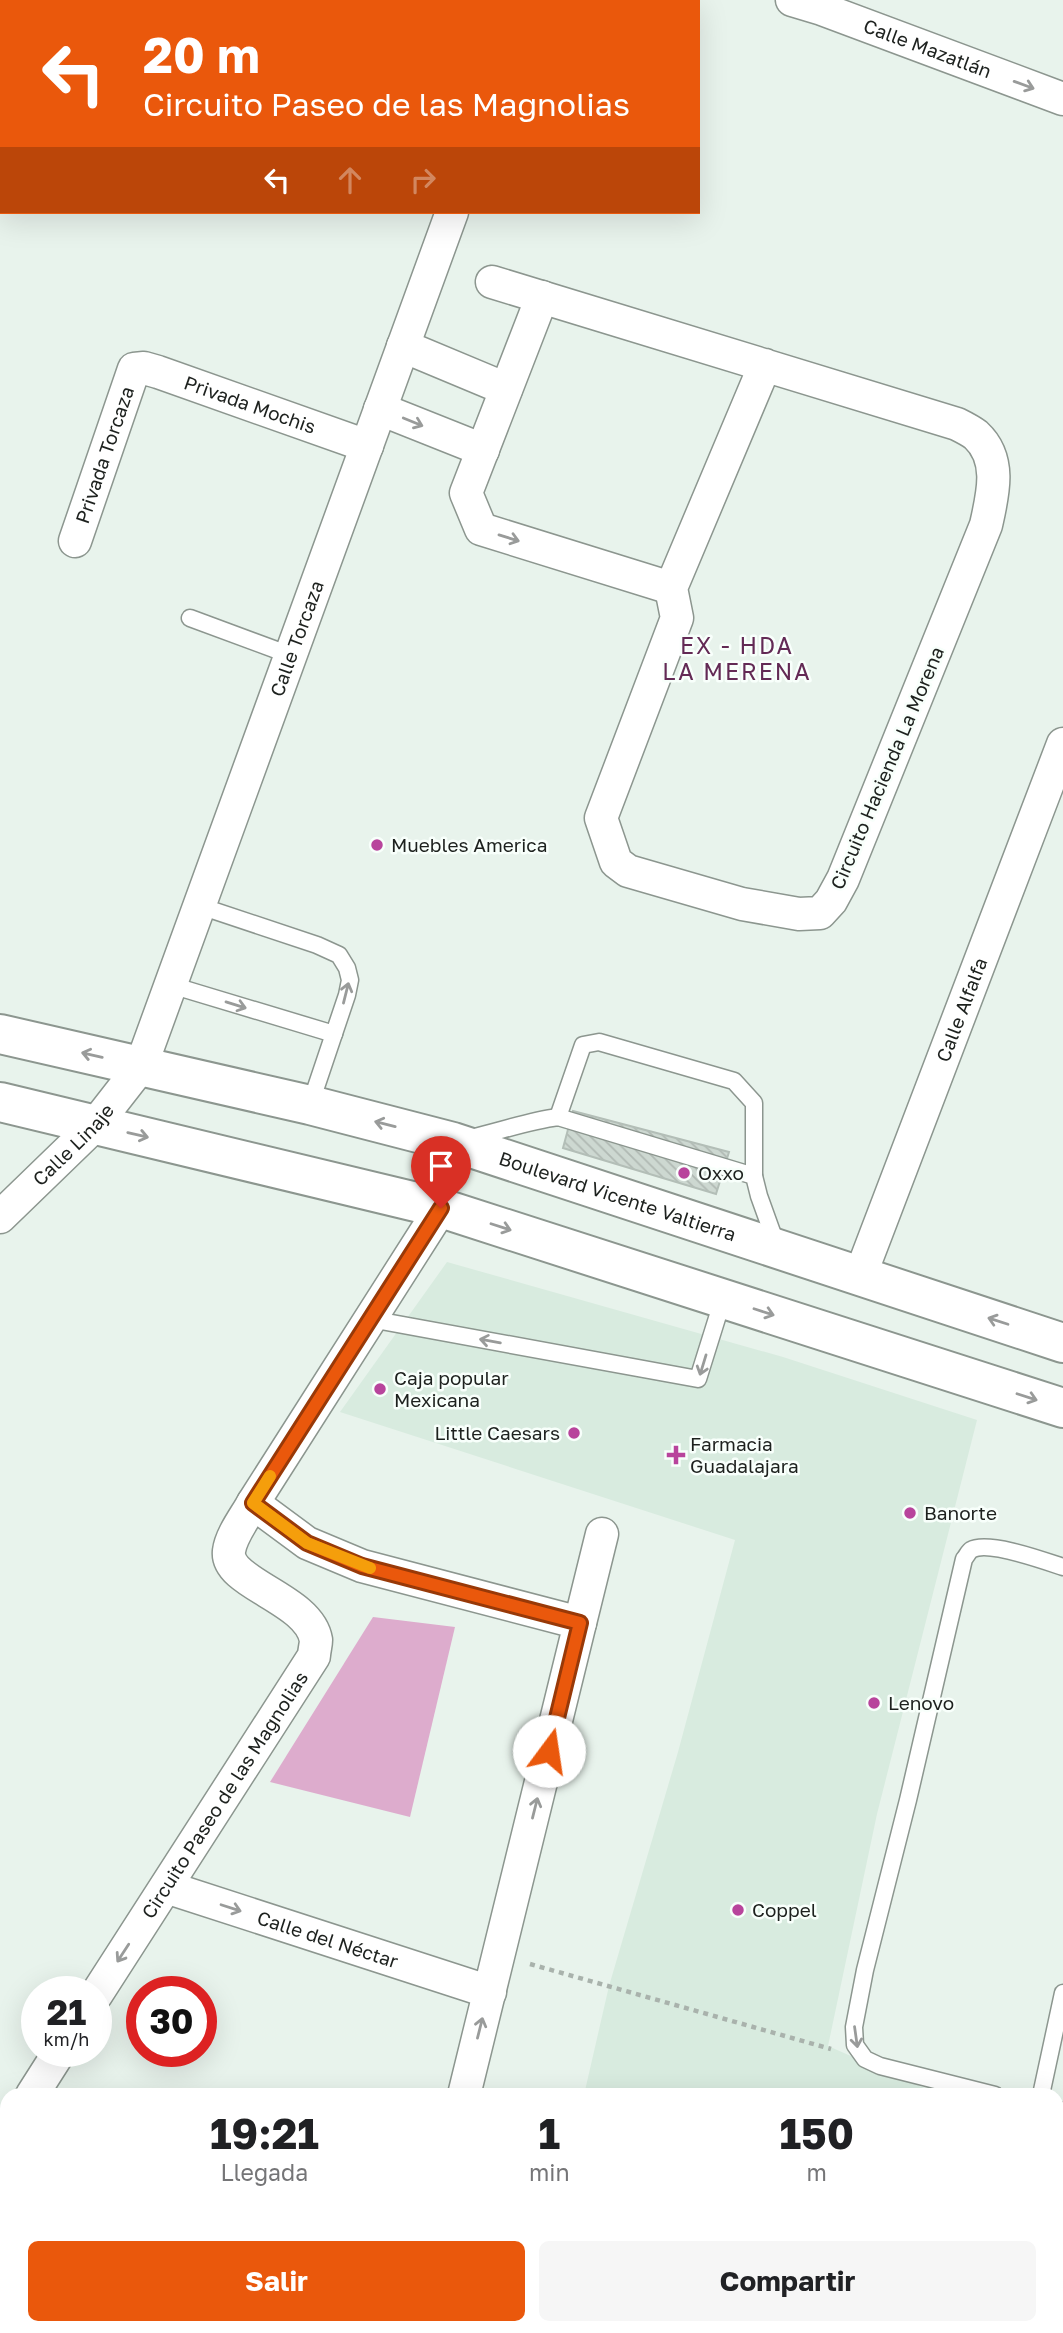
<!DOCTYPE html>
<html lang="es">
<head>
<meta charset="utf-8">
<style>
	body { margin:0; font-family:"Golos Text",sans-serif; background:#f6f6f6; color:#202124; height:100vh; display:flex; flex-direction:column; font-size:26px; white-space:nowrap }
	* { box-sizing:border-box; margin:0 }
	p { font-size:23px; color:#757577 }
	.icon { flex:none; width:38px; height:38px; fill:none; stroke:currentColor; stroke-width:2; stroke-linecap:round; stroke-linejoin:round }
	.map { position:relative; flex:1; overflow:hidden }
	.side { position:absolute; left:0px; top:2088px; width:1064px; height:247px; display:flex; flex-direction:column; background:#fff; border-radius:21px 21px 0 0; box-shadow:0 7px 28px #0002 }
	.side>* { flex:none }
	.banner { position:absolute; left:0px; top:0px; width:700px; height:214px; box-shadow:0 7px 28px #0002; background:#ea580c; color:#fff; overflow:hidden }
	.speed { position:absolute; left:21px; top:1976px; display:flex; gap:14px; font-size:35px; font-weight:700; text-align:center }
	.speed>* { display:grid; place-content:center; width:91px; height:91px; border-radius:50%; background:#fff; box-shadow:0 7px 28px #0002; line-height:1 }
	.speed small { font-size:18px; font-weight:400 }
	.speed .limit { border:10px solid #d22; background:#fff; color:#111 }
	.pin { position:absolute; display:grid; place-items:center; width:60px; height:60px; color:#fff; margin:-72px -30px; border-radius:50% 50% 50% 0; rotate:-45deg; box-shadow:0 0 7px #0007 }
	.pin .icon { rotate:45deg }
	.me { position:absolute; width:77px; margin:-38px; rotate:14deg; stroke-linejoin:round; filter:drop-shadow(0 0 5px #0008) }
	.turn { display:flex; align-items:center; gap:24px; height:147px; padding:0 28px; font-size:32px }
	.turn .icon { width:91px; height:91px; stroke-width:2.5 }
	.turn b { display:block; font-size:49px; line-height:60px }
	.lanes { display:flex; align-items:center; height:66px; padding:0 28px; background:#0003; justify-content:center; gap:35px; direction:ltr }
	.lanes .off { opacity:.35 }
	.eta { display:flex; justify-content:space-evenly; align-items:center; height:119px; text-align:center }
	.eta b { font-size:42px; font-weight:700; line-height:49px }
	.button { display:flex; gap:14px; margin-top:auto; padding:14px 28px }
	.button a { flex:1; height:80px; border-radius:10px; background:#ea580c; color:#fff; font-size:28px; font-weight:700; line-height:80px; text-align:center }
	.button a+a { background:#f6f6f6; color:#202124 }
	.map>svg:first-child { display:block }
</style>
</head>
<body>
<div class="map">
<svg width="1063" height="2333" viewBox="0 0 1063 2333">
	<defs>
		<pattern id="building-back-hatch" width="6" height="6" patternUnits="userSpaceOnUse" patternTransform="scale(1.75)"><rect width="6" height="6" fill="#cdd8d1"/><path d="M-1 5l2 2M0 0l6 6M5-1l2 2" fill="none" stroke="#b0b9b3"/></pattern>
	</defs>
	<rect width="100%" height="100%" fill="#e8f3ec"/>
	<g fill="#d8ebdf">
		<path d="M447,1262l336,95 194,63 -100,394 -49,232 112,49h-356l25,-109 69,-234 57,-212 -395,-128z"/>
		<path d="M530,2328h455l5,1 -1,4h-460z"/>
	</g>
	<path fill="#ddaccd" d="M373,1617l82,10 -45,190 -140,-35z"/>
	<path fill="url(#building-back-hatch)" stroke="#b3beb7" stroke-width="2" d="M573,1111l156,41 -13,42 -153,-46z"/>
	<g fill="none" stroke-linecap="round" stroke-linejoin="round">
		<g stroke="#8c968f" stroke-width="19">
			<g id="service">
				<path d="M190,618l100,37"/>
				<path d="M200,906l117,39 22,10 8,13 3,12 -3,15 -37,110"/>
				<path d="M171,985l163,49"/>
				<path d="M558,1117l25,-72 16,-3 135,39 20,22v73"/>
				<path d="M470,1138c30,-7 59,-17 88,-21l196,59 5,20 18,50"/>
				<path d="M370,1319l328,60 25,-80"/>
				<path d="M995,2095l-115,-29 -15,-7 -10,-14 -1,-18 11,-57 43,-170 56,-241c2,-2 5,-8 7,-9 16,-10 74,11 92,17"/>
				<path d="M1041,2095l22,-102"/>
				<path d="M1057,2110l6,1"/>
				<path d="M1057,2154l6,2"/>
				<path d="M1007,2328l2,5"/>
			</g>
		</g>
		<g stroke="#8c968f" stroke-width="35">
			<g id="minor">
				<path id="s1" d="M792,0l30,9 241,90"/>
				<path d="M528,2l1,-2"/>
				<path d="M492,282c155,47 310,94 465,142 6,3 14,7 19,11 26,24 17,59 10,90l-143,354 -12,22 -11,12 -21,1 -57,-10 -114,-33 -12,-9 -15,-44 76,-200 -6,-30 94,-223"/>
				<path d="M542,297l-76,196 15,36 190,59"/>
				<path d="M403,346l103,43"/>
				<path d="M380,409l103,41"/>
				<path id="s2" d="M75,541l59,-172 10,-1 14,4 209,74"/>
				<path id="s3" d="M0,1217l95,-92 46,-59 311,-854"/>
				<path id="s4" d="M860,1276l203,-532"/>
				<path d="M253,1503l54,40 55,23 218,57 -116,472"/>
				<path d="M580,1623l22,-89"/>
				<path id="s5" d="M166,1887l324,105"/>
				<path id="s6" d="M96,1995l218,-339c0,-5 2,-11 2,-16 -7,-42 -91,-56 -87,-89 2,-16 17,-35 24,-48l188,-295"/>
				<path d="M32,2095l28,-44"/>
				<path d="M0,2144l7,-11"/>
				<path d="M406,2333l1,-5"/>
			</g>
		</g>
		<g stroke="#8c968f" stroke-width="42">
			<g id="secondary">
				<path id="s7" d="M0,1034l310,71 143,37 610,201"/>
				<path d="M0,1102l441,106 622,200"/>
			</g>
		</g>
		<path stroke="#a9b2ac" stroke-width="4.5" stroke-dasharray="5 5" stroke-linecap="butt" d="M530,1964l301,85"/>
		<use href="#service" stroke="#fff" stroke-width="16"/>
		<use href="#minor" stroke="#fff" stroke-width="32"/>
		<use href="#secondary" stroke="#fff" stroke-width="38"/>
	</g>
	<defs><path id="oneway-shaft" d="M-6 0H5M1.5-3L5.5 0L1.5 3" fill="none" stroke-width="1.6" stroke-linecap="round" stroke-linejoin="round" transform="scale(1.75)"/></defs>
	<g stroke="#999b9a">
		<use href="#oneway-shaft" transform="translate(1024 85) rotate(20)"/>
		<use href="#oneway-shaft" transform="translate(413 422) rotate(22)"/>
		<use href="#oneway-shaft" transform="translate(509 538) rotate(17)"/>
		<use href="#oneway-shaft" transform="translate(346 993) rotate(-76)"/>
		<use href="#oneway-shaft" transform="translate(236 1005) rotate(17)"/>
		<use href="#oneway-shaft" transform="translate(92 1055) rotate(-167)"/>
		<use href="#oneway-shaft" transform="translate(385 1124) rotate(-166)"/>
		<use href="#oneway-shaft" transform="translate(138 1135) rotate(13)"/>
		<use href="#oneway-shaft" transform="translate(501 1227) rotate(18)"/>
		<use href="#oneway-shaft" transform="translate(764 1312) rotate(18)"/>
		<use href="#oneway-shaft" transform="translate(998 1321) rotate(-162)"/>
		<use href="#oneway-shaft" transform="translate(490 1341) rotate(-170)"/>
		<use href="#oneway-shaft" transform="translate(703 1365) rotate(107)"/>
		<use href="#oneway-shaft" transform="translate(1027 1397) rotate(18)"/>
		<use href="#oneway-shaft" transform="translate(535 1808) rotate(-76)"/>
		<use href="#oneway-shaft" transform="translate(231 1908) rotate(18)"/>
		<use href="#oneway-shaft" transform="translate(123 1953) rotate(123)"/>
		<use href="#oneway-shaft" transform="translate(480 2028) rotate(-76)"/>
		<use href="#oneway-shaft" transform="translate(856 2037) rotate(82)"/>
	</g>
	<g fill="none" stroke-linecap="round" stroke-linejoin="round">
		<g stroke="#983908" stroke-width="18">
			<path id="route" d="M441,1208l-188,295 54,40 55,23 218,57 -31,128"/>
		</g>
		<use href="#route" stroke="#ea580c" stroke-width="12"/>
		<path stroke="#f59e0b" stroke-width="12" d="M270,1476l-17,27 54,40 63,25"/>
	</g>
	<g fill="#b8449c" stroke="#f8fffb" stroke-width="2.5">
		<circle cx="377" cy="845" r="7"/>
		<circle cx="684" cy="1173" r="7"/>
		<circle cx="380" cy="1389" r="7"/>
		<circle cx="574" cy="1433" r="7"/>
		<path d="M672.5 1444.5h7v7h7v7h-7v7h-7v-7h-7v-7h7z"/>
		<circle cx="910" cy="1513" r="7"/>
		<circle cx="874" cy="1703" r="7"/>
		<circle cx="738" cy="1910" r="7"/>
	</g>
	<g text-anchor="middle" stroke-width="5" stroke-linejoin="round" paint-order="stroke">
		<g font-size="19" fill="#1d211e" stroke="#f8fffb">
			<text dy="7" stroke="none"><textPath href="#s1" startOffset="144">Calle Mazatlán</textPath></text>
			<text dy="7" stroke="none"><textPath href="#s2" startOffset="304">Privada Mochis</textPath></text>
			<text dy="7" stroke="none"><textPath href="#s2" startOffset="91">Privada Torcaza</textPath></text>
			<text dy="7" stroke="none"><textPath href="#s3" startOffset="662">Calle Torcaza</textPath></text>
			<text transform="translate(887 768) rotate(-67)" y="7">Circuito Hacienda La Morena</text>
			<text dy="7" stroke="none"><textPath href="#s4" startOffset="285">Calle Alfalfa</textPath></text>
			<text dy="7" stroke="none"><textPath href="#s3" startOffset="103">Calle Linaje</textPath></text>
			<text dy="7" stroke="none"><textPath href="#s7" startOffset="639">Boulevard Vicente Valtierra</textPath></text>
			<text dy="7" stroke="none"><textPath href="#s6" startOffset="238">Circuito Paseo de las Magnolias</textPath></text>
			<text dy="7" stroke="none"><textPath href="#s5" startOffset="170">Calle del Néctar</textPath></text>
		</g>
		<g font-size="19" fill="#1d211e" stroke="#f8fffb" text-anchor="start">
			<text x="391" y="852">Muebles America</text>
			<text x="698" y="1180">Oxxo</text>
			<text x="394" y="1385">Caja popular<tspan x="394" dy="22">Mexicana</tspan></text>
			<text x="560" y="1440" text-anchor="end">Little Caesars</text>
			<text x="690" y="1451">Farmacia<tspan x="690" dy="22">Guadalajara</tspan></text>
			<text x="924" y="1520">Banorte</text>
			<text x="888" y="1710">Lenovo</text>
			<text x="752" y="1917">Coppel</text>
		</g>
		<g font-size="23" letter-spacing="2" fill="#632a55" stroke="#f8fffb">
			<text x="737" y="654">EX - HDA<tspan x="737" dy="26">LA MERENA</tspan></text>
		</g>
	</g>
</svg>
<div class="speed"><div>21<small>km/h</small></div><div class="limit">30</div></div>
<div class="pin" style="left:441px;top:1208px;background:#d93025"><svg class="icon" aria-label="arrive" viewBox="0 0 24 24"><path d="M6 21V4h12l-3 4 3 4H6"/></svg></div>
<svg class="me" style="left:549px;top:1751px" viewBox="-20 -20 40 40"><circle r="19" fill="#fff"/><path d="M0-13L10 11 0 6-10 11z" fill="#ea580c"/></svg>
<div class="banner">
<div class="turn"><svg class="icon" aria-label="left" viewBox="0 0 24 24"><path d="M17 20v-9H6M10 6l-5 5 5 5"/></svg><div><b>20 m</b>Circuito Paseo de las Magnolias</div></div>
<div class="lanes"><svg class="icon" aria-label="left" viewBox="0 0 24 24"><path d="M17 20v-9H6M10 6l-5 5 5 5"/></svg><svg class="icon off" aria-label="ahead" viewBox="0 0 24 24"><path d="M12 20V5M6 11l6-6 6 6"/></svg><svg class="icon off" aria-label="right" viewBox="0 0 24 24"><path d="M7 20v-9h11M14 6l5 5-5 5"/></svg></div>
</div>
<section class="side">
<div class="eta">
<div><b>19:21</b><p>Llegada</p></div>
<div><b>1</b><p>min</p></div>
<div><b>150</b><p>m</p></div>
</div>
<div class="button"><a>Salir</a><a>Compartir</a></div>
</section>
</div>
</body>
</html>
